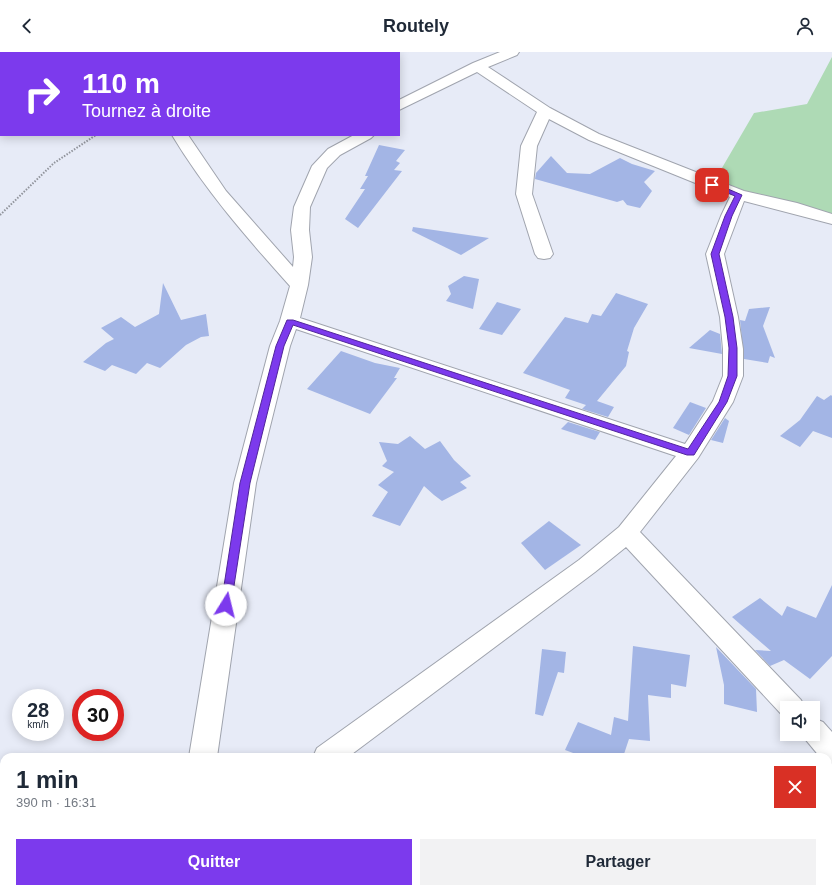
<!DOCTYPE html>
<html lang="fr">
<head>
<meta charset="utf-8">
<style>
	body { margin:0; font-family:Helvetica,sans-serif; background:#f2f2f3; color:#1f2937; height:100vh; display:flex; flex-direction:column; font-size:15px; white-space:nowrap }
	* { box-sizing:border-box; margin:0 }
	p { font-size:13px; color:#747a83 }
	.icon { flex:none; width:22px; height:22px; fill:none; stroke:currentColor; stroke-width:2; stroke-linecap:round; stroke-linejoin:round }
	.map { position:relative; flex:1; overflow:hidden }
	.drawer { position:absolute; left:0px; top:701px; width:832px; height:140px; display:flex; flex-direction:column; background:#fff; border-radius:12px 12px 0 0; box-shadow:0 2px 10px #0003 }
	.drawer>* { flex:none }
	.guide { position:absolute; left:0px; top:0px; width:400px; height:84px; box-shadow:0 2px 10px #0003; background:#7c3aed; color:#fff; overflow:hidden }
	.controls { position:absolute; left:780px; top:649px; display:grid; gap:8px }
	.controls a { display:grid; place-items:center; width:40px; height:40px; border-radius:0px; background:#fff; box-shadow:0 2px 10px #0003; font-size:20px }
	.speed { position:absolute; left:12px; top:637px; display:flex; gap:8px; font-size:20px; font-weight:700; text-align:center }
	.speed>* { display:grid; place-content:center; width:52px; height:52px; border-radius:50%; background:#fff; box-shadow:0 2px 10px #0003; line-height:1 }
	.speed small { font-size:10px; font-weight:400 }
	.speed .limit { border:6px solid #d22; background:#fff; color:#111 }
	.pin { position:absolute; display:grid; place-items:center; width:34px; height:34px; color:#fff; margin:-17px; border-radius:8px; box-shadow:0 2px 6px #0006 }
	.me { position:absolute; width:44px; margin:-22px; rotate:9deg; stroke-linejoin:round; filter:drop-shadow(0 0 3px #0008) }
	.turn { display:flex; align-items:center; gap:14px; height:84px; padding:0 16px; font-size:18px }
	.turn .icon { width:52px; height:52px; stroke-width:2.5 }
	.turn b { display:block; font-size:28px; line-height:34px }
	.round { display:grid; place-items:center; flex:none; width:42px; height:42px; border-radius:0px; background:#f2f2f3 }
	.headline { display:flex; align-items:center; justify-content:space-between; height:68px; padding:0 16px }
	h1 { font-size:24px; font-weight:800; line-height:30px }
	.action { display:flex; gap:8px; margin-top:auto; padding:8px 16px }
	.action a { flex:1; height:46px; border-radius:0px; background:#7c3aed; color:#fff; font-size:16px; font-weight:800; line-height:46px; text-align:center }
	.action a+a { background:#f2f2f3; color:#1f2937 }
	header { display:flex; justify-content:space-between; align-items:center; height:52px; padding:0 16px; background:#fff; font-size:18px; font-weight:800 }
	.map>svg:first-child { display:block }
</style>
</head>
<body>
<header><svg class="icon" aria-label="back" viewBox="0 0 24 24"><path d="M15 5l-7 7 7 7"/></svg>Routely<svg class="icon" aria-label="person" viewBox="0 0 24 24"><circle cx="12" cy="8" r="4"/><path d="M4 21q1-7 8-7t8 7"/></svg></header>
<div class="map">
<svg width="832" height="841" viewBox="0 0 832 841">
	<rect width="100%" height="100%" fill="#e7ebf7"/>
	<path fill="#aedab5" d="M832,5v165l-120,-37 42,-72 53,-9z"/>
	<g fill="#a3b5e5">
		<path d="M379,93l26,5 -9,11 4,2 -6,7 8,1 -44,57 -13,-9 20,-30h-5l8,-13h-3z"/>
		<path d="M551,104l16,17 23,1 30,-16 12,6 23,7 -11,11 8,9 -12,17 -13,-3 -4,-5 -6,2 -82,-23 1,-6z"/>
		<path d="M413,175l76,11 -28,17 -49,-24z"/>
		<path d="M464,224l15,3 -6,30 -27,-8 5,-7 -3,-8z"/>
		<path d="M163,231l18,37 25,-6 3,22 -8,1 -15,8 -26,23 -13,-5 -11,11 -24,-9 -7,6 -22,-9 23,-19 8,-4 -13,-11 20,-11 14,10 24,-13z"/>
		<path d="M616,241l32,11 -14,24 -7,23 2,1 -3,14 -29,35 17,6 -6,10 -26,-8 4,-4 -21,-7 5,-8 -47,-17 42,-56 23,6 4,-9 9,2z"/>
		<path d="M497,250l24,7 -19,26 -23,-6z"/>
		<path d="M770,255l-7,19 12,32 -5,-2 -2,7 -24,-4 -4,-39 5,1 4,-12z"/>
		<path d="M710,278l10,4 2,20 -33,-6z"/>
		<path d="M341,299l34,12 25,5 -6,10h3l-27,36 -63,-25z"/>
		<path d="M831,343l1,1v42l-19,-7 -13,16 -20,-11 20,-16 17,-24 7,4z"/>
		<path d="M690,350l16,6 -17,27 -16,-7z"/>
		<path d="M725,366l4,3 -6,22 -12,-3z"/>
		<path d="M568,370l32,10 -5,8 -34,-11z"/>
		<path d="M410,384l15,13 15,-8 14,19 17,16 -11,6 7,6 -25,13 -8,-6 -10,-9 -24,40 -28,-10 16,-24 -10,-7 16,-13 -12,-6 5,-5 -8,-19 19,2z"/>
		<path d="M549,469l32,24 -36,25 -24,-27z"/>
		<path d="M832,533v71l-22,23 -26,-19 -14,6 -15,-16 16,1 -39,-34 28,-19 22,18 5,-10 29,12z"/>
		<path d="M633,594l57,9 -4,32 -15,-3v14l-23,-3 2,46 -21,-2 -6,18h-39l-19,-7 13,-28 33,13 3,-18 14,4z"/>
		<path d="M716,595l40,42 1,23 -33,-8v-19z"/>
		<path d="M542,597l24,3 -2,21 -6,-1 -15,44 -8,-2z"/>
	</g>
	<g fill="none" stroke-linecap="round" stroke-linejoin="round">
		<g stroke="#a0a4ae" stroke-width="2">
			<g id="minor">
				<path d="M110,0h14l1,1h-14z"/>
				<path d="M337,0h15l1,1h-15z"/>
				<path d="M500,0h19l-2,3 -29,12 62,41 49,26 145,57 53,12 35,11v10l-88,-23 -20,53 14,63 5,32v27l-10,26 -35,56 -58,74 161,168 4,8h-18v10l-4,-2 -157,-169 -31,25 -247,185h-35l4,-9 262,-188 40,-33 57,-71 -380,-127 -6,17 -34,137 -39,274h-28l45,-274 36,-137 10,-25 10,-35c-43,-48 -85,-96 -118,-151h16l38,56 67,76 1,-10 -3,-27 3,-23 18,-41 16,-17 26,-14h20l-3,3 -31,17 -13,13 -17,39 -1,23 3,27 -4,28 -8,33 385,126 28,-43 10,-25v-27l-3,-32 -14,-63 15,-38 9,-19 -141,-57 -40,-21 -12,27 -5,48 21,60 -3,4 -6,1 -6,-1 -3,-4 -19,-60 5,-48 16,-34 -60,-40 -78,38v-10l74,-37z"/>
				<rect x="0" y="72" width="1" height="10"/>
				<path d="M813,666l10,4 9,10v31l-4,-1v-5h-8l-19,-23h12z"/>
				<path d="M141,837h31l-2,4h-31z"/>
			</g>
		</g>
		<path stroke="#91949c" stroke-width="2" stroke-dasharray="1.5 1.5" stroke-linecap="butt" d="M0,163l54,-52 42,-28"/>
		<use href="#minor" fill="#fff" fill-rule="evenodd"/>
	</g>
	<path fill="#7c3aed" stroke="#51269a" d="M710,131h4l28,12 -10,21 -13,38 14,63 4,31v28l-10,26 -33,53h-7l-394,-130 -9,21 -34,137 -19,122 -1,3h-7l-2,-3 19,-122 36,-137 11,-26h6l395,129 31,-47 9,-26 1,-28 -4,-31 -14,-63 14,-38 10,-20 -25,-10z"/>
</svg>
<div class="controls">
<a><svg class="icon" aria-label="sound" viewBox="0 0 24 24"><path d="M4 9h4l5-4v14l-5-4H4zM17 9q2 3 0 6"/></svg></a>
</div>
<div class="speed"><div>28<small>km/h</small></div><div class="limit">30</div></div>
<div class="pin" style="left:712px;top:133px;background:#d93025"><svg class="icon" aria-label="arrive" viewBox="0 0 24 24"><path d="M6 21V4h12l-3 4 3 4H6"/></svg></div>
<svg class="me" style="left:226px;top:553px" viewBox="-20 -20 40 40"><circle r="19" fill="#fff"/><path d="M0-13L10 11 0 6-10 11z" fill="#7c3aed"/></svg>
<div class="guide">
<div class="turn"><svg class="icon" aria-label="right" viewBox="0 0 24 24"><path d="M7 20v-9h11M14 6l5 5-5 5"/></svg><div><b>110 m</b>Tournez à droite</div></div>
</div>
<section class="drawer">
<div class="headline"><div><h1>1 min</h1><p>390 m · 16:31</p></div><a class="round" style="background:#d93025;color:#fff"><svg class="icon" aria-label="close" viewBox="0 0 24 24"><path d="M6 6l12 12M18 6L6 18"/></svg></a></div>
<div class="action"><a>Quitter</a><a>Partager</a></div>
</section>
</div>
</body>
</html>
